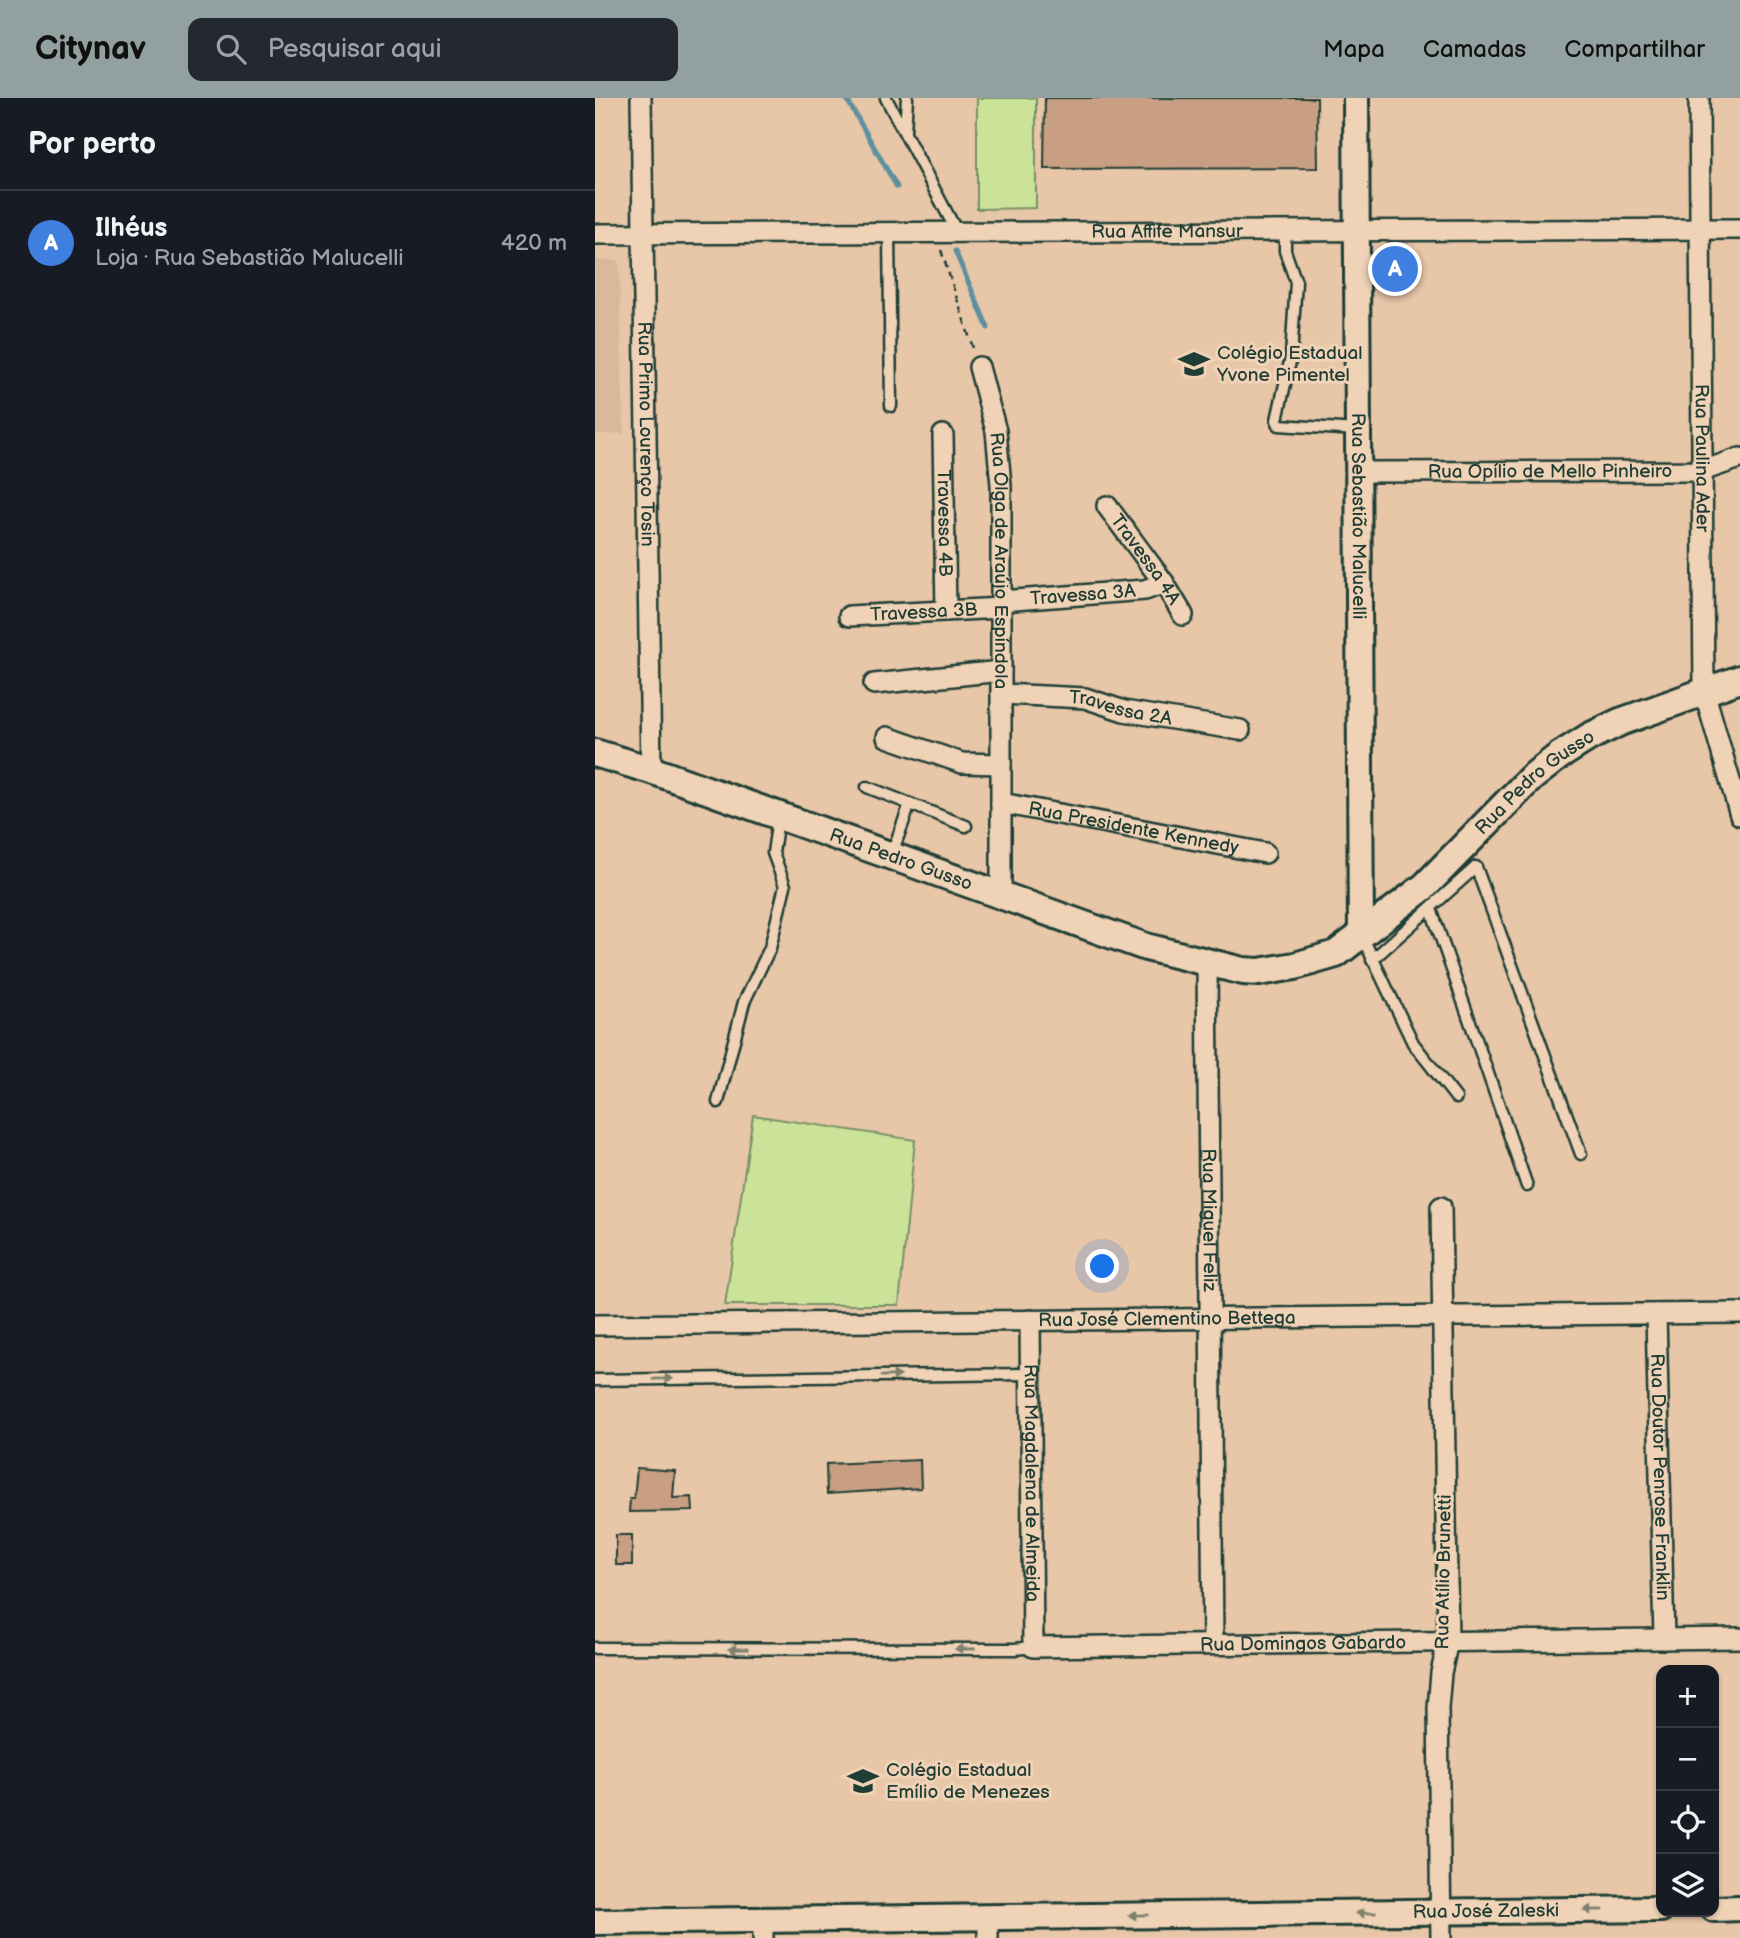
<!DOCTYPE html>
<html lang="pt">
<head>
<meta charset="utf-8">
<style>
	:root { --surface:#171b24; --page:#242831; --text:#f1f3f6; --muted:#9ea1a6; --line:#363941; --accent:#92a19f }
	body { margin:0; font-family:"Balsamiq Sans",sans-serif; background:var(--page); color:var(--text) }
	.controls { position:absolute; right:21px; bottom:21px; display:grid; overflow:hidden; border-radius:14px; box-shadow:0 2px 5px #0004 }
	.controls button { width:63px; height:63px; display:grid; place-items:center; padding:0; border:0; border-bottom:2px solid var(--line); background:var(--surface); color:var(--text); font:35px sans-serif }
	.you { position:absolute; left:508px; top:1169px; width:24px; height:24px; margin:-18px; border:5px solid #fff; border-radius:50%; background:#1a73e8; box-shadow:0 0 0 10px #1a73e833 }
	.badge { display:grid; place-items:center; width:46px; height:46px; border-radius:50%; background:var(--accent); color:#fff; font-size:23px; font-weight:700 }
	.pin { position:absolute; translate:-50% -50%; border:4px solid #fff; box-shadow:0 2px 7px #0006 }
	.list { margin:0; padding:0; list-style:none }
	h2 { display:flex; justify-content:space-between; align-items:center; height:91px; margin:0; padding:0 28px; font-size:30px }
	h2 small { font-size:23px; font-weight:400; color:var(--muted) }
	.list li { display:grid; grid-template-columns:46px 1fr auto; gap:21px; align-items:center; box-sizing:border-box; height:105px; padding:0 28px; border-top:2px solid var(--line) }
	.list b { display:block; font-size:26px; white-space:nowrap }
	.list p { margin:0; font-size:23px; white-space:nowrap; color:var(--muted) }
	.list em { font-size:23px; font-style:normal; color:var(--muted) }
	.icon { flex:none; width:38px; height:38px; fill:none; stroke:currentColor; stroke-width:2; stroke-linecap:round; stroke-linejoin:round }
	.map { position:relative; flex:none; width:1145px; height:1840px; overflow:hidden }
	header { display:flex; align-items:center; gap:42px; box-sizing:border-box; height:98px; padding:0 35px; background:var(--accent); color:#111 }
	header strong { font-size:33px }
	nav { display:flex; gap:38px; margin-inline-start:auto; font-size:24px }
	.search { width:490px; height:63px; background:var(--page); display:flex; align-items:center; gap:18px; box-sizing:border-box; padding:0 24px; border-radius:14px; color:var(--muted); font-size:26px }
	main { display:flex }
	aside { flex:1; background:var(--surface) }
	.map>svg:first-child { display:block }
</style>
</head>
<body>
<header>
<strong>Citynav</strong>
<div class="search"><svg class="icon" aria-label="search" viewBox="0 0 24 24"><circle cx="10" cy="10" r="6"/><path d="M15 15l6 6"/></svg>Pesquisar aqui</div>
<nav><a>Mapa</a><a>Camadas</a><a>Compartilhar</a></nav>
</header>
<main>
<aside>
<h2>Por perto<small></small></h2>
<ul class="list">
<li><span class="badge" style="background:#3f7fe0">A</span><div><b>Ilhéus</b><p>Loja · Rua Sebastião Malucelli</p></div><em>420 m</em></li>
</ul>
</aside>
<div class="map">
<svg width="1145" height="1840" viewBox="0 0 1145 1840">
	<rect width="100%" height="100%" fill="#e8c6a8"/>
	<filter id="ink" filterUnits="userSpaceOnUse"><feTurbulence type="fractalNoise" baseFrequency=".0143" numOctaves="2"/><feDisplacementMap in="SourceGraphic" scale="14" xChannelSelector="R" yChannelSelector="G"/><feConvolveMatrix kernelMatrix="1 2 1 2 8 2 1 2 1" color-interpolation-filters="sRGB"/></filter>
	<g filter="url(#ink)">
		<!-- built -->
		<path fill="#dab89b" d="M0 162H24L29 336H0Z"/>
		<!-- green -->
		<path fill="#cbe399" stroke="#759066" stroke-width="2" d="M382 0H441V110L382 111Z
			M158 1017 320 1042 304 1207H130Z"/>
		<g fill="none" stroke-linecap="round" stroke-linejoin="round">
			<!-- stream -->
			<path stroke="#5d909f" stroke-width="5" d="M251 0 302 89
				M360 153 393 230"/>
		</g>
		<!-- building -->
		<path fill="#c89f82" stroke="#1f3d34" stroke-width="2" d="M450 0H722L723 70 449 71Z
			M325 1362 326 1390 232 1396 231 1366Z
			M42 1370 80 1373 78 1400 97 1399 98 1413 34 1414 35 1401H39Z
			M21 1437H37V1467H21Z"/>
		<g fill="none" stroke-linecap="round" stroke-linejoin="round">
			<!-- service casing -->
			<g stroke="#1f3d34" stroke-width="15">
				<path id="service" d="M291 0 362 134
					M310 34 312 0
					M690 133V153L701 184 696 259 682 322 684 327 762 332
					M294 135 296 308
					M272 689 371 728
					M297 755 315 706
					M836 811 932 1088
					M767 838 818 945 861 1000
					M777 862 881 769 986 1056
					M123 1004 149 904 175 850 190 788 178 755 183 720
					M0 1282 436 1276
					M0 1550 420 1551 438 1549"/>
			</g>
			<!-- minor casing -->
			<g stroke="#1f3d34" stroke-width="24">
				<g id="minor">
					<path id="s1" d="M46 0 56 672"/>
					<path id="s2" d="M1104 0 1109 593 1145 717"/>
					<path id="s3" d="M0 136 1145 131"/>
					<path id="s4" d="M384 269 401 333 406 387V798"/>
					<path id="s5" d="M348 337 351 513"/>
					<path id="s6" d="M763 374 1107 373 1145 360"/>
					<path id="s7" d="M512 408 569 485 588 517"/>
					<path id="s8" d="M406 503 550 492 569 485"/>
					<path id="s9" d="M254 518 406 510"/>
					<path d="M279 586 406 573"/>
					<path id="s10" d="M406 596 490 600 529 613 645 632"/>
					<path d="M292 639 367 665 406 666"/>
					<path id="s11" d="M406 705 670 755"/>
					<path id="s12" d="M612 865 618 1546"/>
					<path d="M846 1109 853 1543 846 1575 843 1610 846 1840"/>
					<path id="s13" d="M1061 1216 1069 1541"/>
					<path id="s14" d="M435 1222 438 1549 1145 1540"/>
					<path id="s15" d="M0 1227 1145 1215"/>
					<path d="M393 1819V1840"/>
					<path d="M168 1822V1840"/>
				</g>
			</g>
			<!-- tertiary casing -->
			<g stroke="#1f3d34" stroke-width="30">
				<g id="tertiary">
					<path id="s16" d="M761 0 766 836"/>
					<path d="M1119 1811 1145 1810"/>
					<path id="s17" d="M0 1824 1066 1811"/>
				</g>
			</g>
			<!-- secondary casing -->
			<g stroke="#1f3d34" stroke-width="32">
				<g id="secondary">
					<path id="s18" d="M0 655 56 672 551 849 648 873 664 874 700 868 741 856 830 788 936 680 964 658 994 639 1025 624 1145 581"/>
				</g>
			</g>
			<!-- path -->
			<path stroke="#1f3d34" stroke-width="2.5" stroke-dasharray="7 5" stroke-linecap="butt" d="M346 152 379 253"/>
			<!-- service -->
			<use href="#service" stroke="#f0d3b6" stroke-width="10"/>
			<!-- minor -->
			<use href="#minor" stroke="#f0d3b6" stroke-width="19"/>
			<!-- tertiary -->
			<use href="#tertiary" stroke="#f0d3b6" stroke-width="24"/>
			<!-- secondary -->
			<use href="#secondary" stroke="#f0d3b6" stroke-width="26"/>
		</g>
		<!-- one-way arrows -->
		<defs><path id="oneway-solid" d="M-6-.8H1V-3.2L6.5 0L1 3.2V.8H-6Z" transform="scale(1.75)"/></defs>
		<g fill="#7d806e">
			<use href="#oneway-solid" transform="translate(296 1278) rotate(-1)"/>
			<use href="#oneway-solid" transform="translate(68 1281) rotate(-1)"/>
			<use href="#oneway-solid" transform="translate(143 1551) rotate(-180)"/>
			<use href="#oneway-solid" transform="translate(370 1551) rotate(-180)"/>
			<use href="#oneway-solid" transform="translate(998 1812) rotate(179)"/>
			<use href="#oneway-solid" transform="translate(771 1815) rotate(179)"/>
			<use href="#oneway-solid" transform="translate(543 1817) rotate(179)"/>
		</g>
	</g>
	<!-- icons -->
	<defs>
		<g id="school-bare" transform="scale(2.415)"><path d="M0-5L7-2L0 1L-7-2ZM-4 1L0 2.5L4 1V4Q0 6-4 4Z" fill="#1f3d34" stroke="#f0d3b6" stroke-width="2.5" paint-order="stroke"/></g>
	</defs>
	<g fill-rule="evenodd">
		<use href="#school-bare" x="599" y="266"/>
		<use href="#school-bare" x="268" y="1683"/>
	</g>
	<g text-anchor="middle" dominant-baseline="central" stroke-width="6" stroke-linejoin="round" paint-order="stroke">
		<!-- street labels -->
		<g font-size="19" fill="#1f3d34" stroke="#f0d3b6">
			<text stroke="none"><textPath href="#s3" startOffset="572">Rua Affife Mansur</textPath></text>
			<text stroke="none"><textPath href="#s1" startOffset="336">Rua Primo Lourenço Tosin</textPath></text>
			<text stroke="none"><textPath href="#s2" startOffset="360">Rua Paulina Ader</textPath></text>
			<text stroke="none"><textPath href="#s6" startOffset="192">Rua Opílio de Mello Pinheiro</textPath></text>
			<text stroke="none"><textPath href="#s16" startOffset="418">Rua Sebastião Malucelli</textPath></text>
			<text stroke="none"><textPath href="#s5" startOffset="88">Travessa 4B</textPath></text>
			<text stroke="none"><textPath href="#s4" startOffset="196">Rua Olga de Araújo Espíndola</textPath></text>
			<text stroke="none"><textPath href="#s7" startOffset="66">Travessa 4A</textPath></text>
			<text stroke="none"><textPath href="#s8" startOffset="82">Travessa 3A</textPath></text>
			<text stroke="none"><textPath href="#s9" startOffset="75">Travessa 3B</textPath></text>
			<text stroke="none"><textPath href="#s10" startOffset="121">Travessa 2A</textPath></text>
			<text stroke="none"><textPath href="#s18" startOffset="1043">Rua Pedro Gusso</textPath></text>
			<text stroke="none"><textPath href="#s11" startOffset="135">Rua Presidente Kennedy</textPath></text>
			<text stroke="none"><textPath href="#s18" startOffset="324">Rua Pedro Gusso</textPath></text>
			<text stroke="none"><textPath href="#s12" startOffset="257">Rua Miguel Feliz</textPath></text>
			<text stroke="none"><textPath href="#s15" startOffset="572">Rua José Clementino Bettega</textPath></text>
			<text stroke="none"><textPath href="#s13" startOffset="163">Rua Doutor Penrose Franklin</textPath></text>
			<text stroke="none"><textPath href="#s14" startOffset="163">Rua Magdalena de Almeida</textPath></text>
			<text transform="translate(849 1474) rotate(-89)">Rua Atílio Brunetti</text>
			<text stroke="none"><textPath href="#s14" startOffset="597">Rua Domingos Gabardo</textPath></text>
			<text stroke="none"><textPath href="#s17" startOffset="891">Rua José Zaleski</textPath></text>
		</g>
		<!-- poi labels -->
		<g font-size="19" fill="#1f3d34" stroke="#f0d3b6" text-anchor="start">
			<text x="622" y="255">Colégio Estadual<tspan x="622" dy="22">Yvone Pimentel</tspan></text>
			<text x="291" y="1672">Colégio Estadual<tspan x="291" dy="22">Emílio de Menezes</tspan></text>
		</g>
	</g>
</svg>
<div class="controls">
<button>+</button>
<button>−</button>
<button><svg class="icon" aria-label="locate" viewBox="0 0 24 24"><circle cx="12" cy="12" r="6"/><path d="M12 2v4M12 18v4M2 12h4M18 12h4"/></svg></button>
<button><svg class="icon" aria-label="layers" viewBox="0 0 24 24"><path d="M12 4l9 5-9 5-9-5zM3 14l9 5 9-5"/></svg></button>
</div>
<div class="you"></div>
<div class="pin badge" style="left:800px;top:171px;background:#3f7fe0">A</div>
</div>
</main>
</body>
</html>
